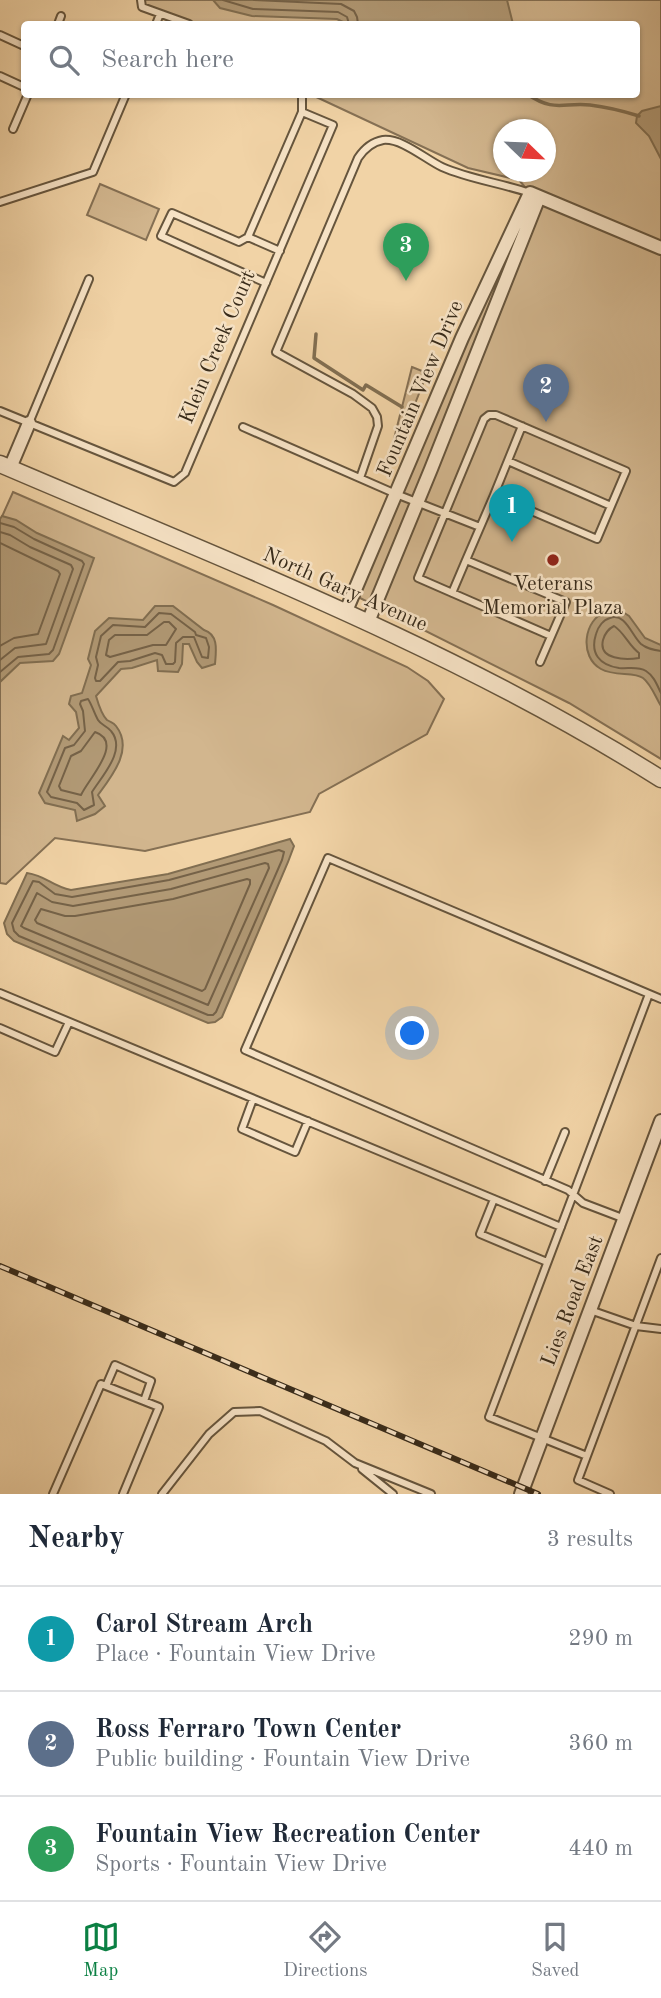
<!DOCTYPE html>
<html lang="en">
<head>
<meta charset="utf-8">
<style>
	:root { --surface:#fff; --page:#f6f6f7; --text:#1f2937; --muted:#747a83; --line:#e0e1e3; --accent:#0b8043 }
	body { margin:0; font-family:"Old Standard TT",serif; background:var(--page); color:var(--text) }
	.compass { position:absolute; left:493px; top:119px; width:63px; height:63px; border-radius:50%; background:var(--surface); box-shadow:0 2px 5px #0004; rotate:113deg }
	.you { position:absolute; left:413px; top:1034px; width:24px; height:24px; margin:-18px; border:5px solid #fff; border-radius:50%; background:#1a73e8; box-shadow:0 0 0 10px #1a73e833 }
	.badge { display:grid; place-items:center; width:46px; height:46px; border-radius:50%; background:var(--accent); color:#fff; font-size:23px; font-weight:700 }
	.pin { position:absolute; translate:-50% -58px; filter:drop-shadow(0 2px 4px #0008) }
	.pin::after { content:''; position:absolute; top:37px; width:24px; height:21px; background:inherit; clip-path:polygon(0 0,100% 0,50% 100%) }
	.list { margin:0; padding:0; list-style:none }
	h2 { display:flex; justify-content:space-between; align-items:center; height:91px; margin:0; padding:0 28px; font-size:30px }
	h2 small { font-size:23px; font-weight:400; color:var(--muted) }
	.list li { display:grid; grid-template-columns:46px 1fr auto; gap:21px; align-items:center; box-sizing:border-box; height:105px; padding:0 28px; border-top:2px solid var(--line) }
	.list b { display:block; font-size:26px; white-space:nowrap }
	.list p { margin:0; font-size:23px; white-space:nowrap; color:var(--muted) }
	.list em { font-size:23px; font-style:normal; color:var(--muted) }
	.icon { flex:none; width:38px; height:38px; fill:none; stroke:currentColor; stroke-width:2; stroke-linecap:round; stroke-linejoin:round }
	.map { position:relative; flex:none; width:661px; height:1494px; overflow:hidden }
	.search { position:absolute; background:var(--surface); box-shadow:0 2px 5px #0004; left:21px; right:21px; top:21px; height:77px; display:flex; align-items:center; gap:18px; box-sizing:border-box; padding:0 24px; border-radius:7px; color:var(--muted); font-size:26px }
	.sheet { height:406px; background:var(--surface) }
	nav { display:flex; justify-content:space-around; align-items:center; box-sizing:border-box; height:98px; border-top:2px solid var(--line); background:var(--surface); font-size:19px; color:var(--muted) }
	nav a { display:grid; justify-items:center; gap:4px }
	nav .on { color:var(--accent) }
	.map>svg:first-child { display:block }
</style>
</head>
<body>
<div class="map">
<svg width="661" height="1494" viewBox="0 0 661 1494">
	<rect width="100%" height="100%" fill="#f1d3a6"/>
	<filter id="stains"><feTurbulence type="fractalNoise" baseFrequency=".00286" numOctaves="4"/><feColorMatrix values="0 0 0 0 .2 0 0 0 0 .09 0 0 0 0 .02 0 0 0 .5 -.17"/></filter>
	<radialGradient id="worn" r=".72"><stop offset=".6" stop-color="#630" stop-opacity="0"/><stop offset="1" stop-color="#630" stop-opacity=".3"/></radialGradient>
	<!-- green -->
	<path fill="#d2b68e" stroke="#857054" stroke-width="2" fill-rule="evenodd" d="M141 0H661V759L569 703 356 596 530 193 519 180 468 168 312 95 636 94V24H189L142 7ZM504 130H546V172H504Z
		M100 184 159 209 146 240 87 215Z
		M412 367 422 371 424 381 399 444 394 453 390 455Z
		M13 492 273 605 407 667 428 681 444 699 427 734 319 794 310 812 145 851 55 838 6 884 0 883V521Z"/>
	<!-- water -->
	<path fill="#b29a76" stroke="#816e51" stroke-width="2" d="M213 0H507L513 24H347L337 19 252 16 220 8Z
		M661 106V159L649 136 636 123 637 116 642 111Z
		M2 516 16 520 37 533 94 558 59 654 53 661 20 663 0 682V519Z
		M155 606H173L204 630C219 635 216 651 215 664L202 668 197 662 189 644H183L182 664 178 672 158 671 157 660 132 668 121 669 96 696C98 703 102 715 107 720 112 723 113 722 116 726 134 749 112 776 98 795L105 806 95 814 77 821 75 810 45 803 39 793 63 736 69 740 79 728 76 712 69 704 71 696 82 693 91 665 88 659 95 631 109 618 143 620Z
		M618 609 629 616 645 638 661 645V706C656 698 651 684 643 678 634 671 615 677 601 669 579 657 583 619 607 611 608 610 617 610 618 609Z
		M290 839 294 846 288 862 222 1017 215 1022 208 1023 14 941 7 934 4 923 27 873C47 876 51 886 71 890L168 874Z"/>
	<g fill="none" stroke-linecap="round" stroke-linejoin="round">
		<!-- shore -->
		<path stroke="#756248" stroke-width="2" d="M223 0 253 9 338 12 347 17 349 24
			M254 0 341 4 354 11 357 17 358 24
			M0 523 14 527 34 539 82 561 84 564 53 650 49 654 18 657 0 672
			M0 532 10 535 30 547 71 565 73 569 46 644 15 648 0 660
			M0 543 58 571 60 574 38 634 14 638 0 646
			M159 613 171 614 195 632 196 635 206 638 209 647 208 658 202 657 194 637H183L176 643 175 662 173 664H166L162 655 155 653 130 661 118 662 100 681H96L95 678 98 665 96 657 101 636 113 625 145 627Z
			M164 622H169L176 629 166 645H153L110 657 106 655 109 640 115 635H147Z
			M614 626C624 632 629 646 639 653V658C626 660 598 660 603 640 605 633 608 629 614 626Z
			M661 651C654 650 647 649 641 644 632 636 625 612 610 618 603 620 598 627 596 634 590 653 599 665 619 668 628 669 638 666 646 671 654 676 657 685 661 693
			M88 699C92 705 94 713 98 720 101 725 107 726 111 731 127 750 102 776 92 792L94 805 84 810 77 803 51 797 47 792 65 748 74 745 85 731 83 711 80 704 81 701Z
			M95 732C125 742 88 779 81 795L61 790 59 786 71 756 81 751Z
			M279 850 284 852 282 860 216 1012 213 1015H208L19 936 14 931 12 923 33 881 39 882 55 894 72 897 169 880Z
			M265 863 268 864 269 868 208 1005 24 928 21 926 37 893 52 902 73 906 171 889Z
			M247 879 250 880V884L205 989 202 991 37 923 35 920 41 909 65 916H75L173 899Z"/>
		<!-- stream -->
		<path stroke="#816e51" stroke-width="3.5" d="M527 94C555 113 563 102 590 105 607 107 623 111 639 116
			M316 334 314 358 363 390 366 385 402 407"/>
		<!-- service casing -->
		<g stroke="#66553d" stroke-width="10">
			<path id="service" d="M141 0 142 7 189 24
				M58 24 61 16
				M156 24 160 14
				M0 35 24 46
				M0 76 24 87
				M13 129 28 94
				M0 202 93 172 126 94
				M248 237 239 242 172 213 161 236 266 283
				M280 251 248 237 302 112V94
				M0 411 174 482 185 473 333 125 302 112
				M29 423 89 279
				M243 427 396 494 480 527
				M508 461 611 506
				M360 478 378 426 377 417 372 408 353 394 276 352 358 158C364 149 372 142 383 140 402 138 425 159 442 167 469 179 501 183 530 193
				M494 495 522 426
				M452 593 466 560
				M540 662 566 602 466 560 494 495 597 539 626 471 496 415H489L484 419 418 578 551 636
				M0 993 494 1199
				M0 1028 55 1052 69 1022
				M253 1099 242 1129 295 1152 308 1121
				M545 1181 565 1132
				M625 1219 583 1203 568 1190 245 1050 328 858 661 999
				M547 1262 480 1234 494 1199 561 1227
				M590 1310 636 1326 661 1329
				M106 1386 115 1365 151 1381 144 1401
				M587 1456 489 1417 649 994
				M362 1469 393 1494
				M53 1494 101 1384 159 1407 123 1494
				M162 1494 209 1434 234 1412 260 1411 326 1441 355 1463 431 1494
				M610 1494 578 1480 661 1258"/>
		</g>
		<!-- minor casing -->
		<g stroke="#66553d" stroke-width="16">
			<path id="minor" d="M10 468 29 423
				M346 611 462 338 530 193 661 248
				M368 622 431 469 539 197
				M521 1494 661 1121"/>
		</g>
		<!-- tertiary casing -->
		<g stroke="#66553d" stroke-width="19">
			<path id="tertiary" d="M0 464C224 560 454 648 661 779"/>
		</g>
		<!-- service -->
		<use href="#service" stroke="#f6e2c5" stroke-width="6"/>
		<!-- minor -->
		<use href="#minor" stroke="#f6e2c5" stroke-width="12"/>
		<!-- tertiary -->
		<use href="#tertiary" stroke="#f6e2c5" stroke-width="16"/>
		<!-- rail casing -->
		<g stroke="#382b1a" stroke-width="6">
			<path id="rail" d="M0 1266 538 1494"/>
		</g>
		<!-- rail -->
		<use href="#rail" stroke="#f6e2c5" stroke-width="3.5" stroke-dasharray="10" stroke-linecap="butt"/>
	</g>
	<!-- markers -->
	<circle fill="#8f2418" stroke="#f6e2c5" stroke-width="2.5" cx="553" cy="560" r="7"/>
	<g text-anchor="middle" dominant-baseline="central" stroke-width="5" stroke-linejoin="round" paint-order="stroke">
		<!-- street labels -->
		<g font-size="21" fill="#382b1a" stroke="#f6e2c5">
			<text transform="translate(218 347) rotate(-67)">Klein Creek Court</text>
			<text transform="translate(421 389) rotate(-67)">Fountain View Drive</text>
			<text transform="translate(345 590) rotate(24)">North Gary Avenue</text>
			<text transform="translate(573 1301) rotate(-69)">Lies Road East</text>
		</g>
		<!-- poi labels -->
		<g font-size="21" fill="#382b1a" stroke="#f6e2c5">
			<text x="553" y="584">Veterans<tspan x="553" dy="24">Memorial Plaza</tspan></text>
		</g>
	</g>
	<rect width="100%" height="100%" filter="url(#stains)"/>
	<rect width="100%" height="100%" fill="url(#worn)"/>
</svg>
<svg class="compass" viewBox="-18 -18 36 36"><path d="M0-13l5 13h-10z" fill="#e53935"/><path d="M0 13l5-13h-10z" fill="#747a83"/></svg>
<div class="you"></div>
<div class="pin badge" style="left:512px;top:542px;background:#0f9aa8">1</div>
<div class="pin badge" style="left:546px;top:422px;background:#5c6f8a">2</div>
<div class="pin badge" style="left:406px;top:281px;background:#2e9e5b">3</div>
<div class="search"><svg class="icon" aria-label="search" viewBox="0 0 24 24"><circle cx="10" cy="10" r="6"/><path d="M15 15l6 6"/></svg>Search here</div>
</div>
<section class="sheet">
<h2>Nearby<small>3 results</small></h2>
<ul class="list">
<li><span class="badge" style="background:#0f9aa8">1</span><div><b>Carol Stream Arch</b><p>Place · Fountain View Drive</p></div><em>290 m</em></li>
<li><span class="badge" style="background:#5c6f8a">2</span><div><b>Ross Ferraro Town Center</b><p>Public building · Fountain View Drive</p></div><em>360 m</em></li>
<li><span class="badge" style="background:#2e9e5b">3</span><div><b>Fountain View Recreation Center</b><p>Sports · Fountain View Drive</p></div><em>440 m</em></li>
</ul>
</section>
<nav>
<a class="on"><svg class="icon" aria-label="map" viewBox="0 0 24 24"><path d="M3 6l6-2 6 2 6-2v14l-6 2-6-2-6 2zM9 4v14M15 6v14"/></svg>Map</a>
<a><svg class="icon" aria-label="directions" viewBox="0 0 24 24"><path d="M12 3l9 9-9 9-9-9zM9 14v-3h6M13 9l2 2-2 2"/></svg>Directions</a>
<a><svg class="icon" aria-label="saved" viewBox="0 0 24 24"><path d="M7 4h10v16l-5-4-5 4z"/></svg>Saved</a>
</nav>
</body>
</html>
